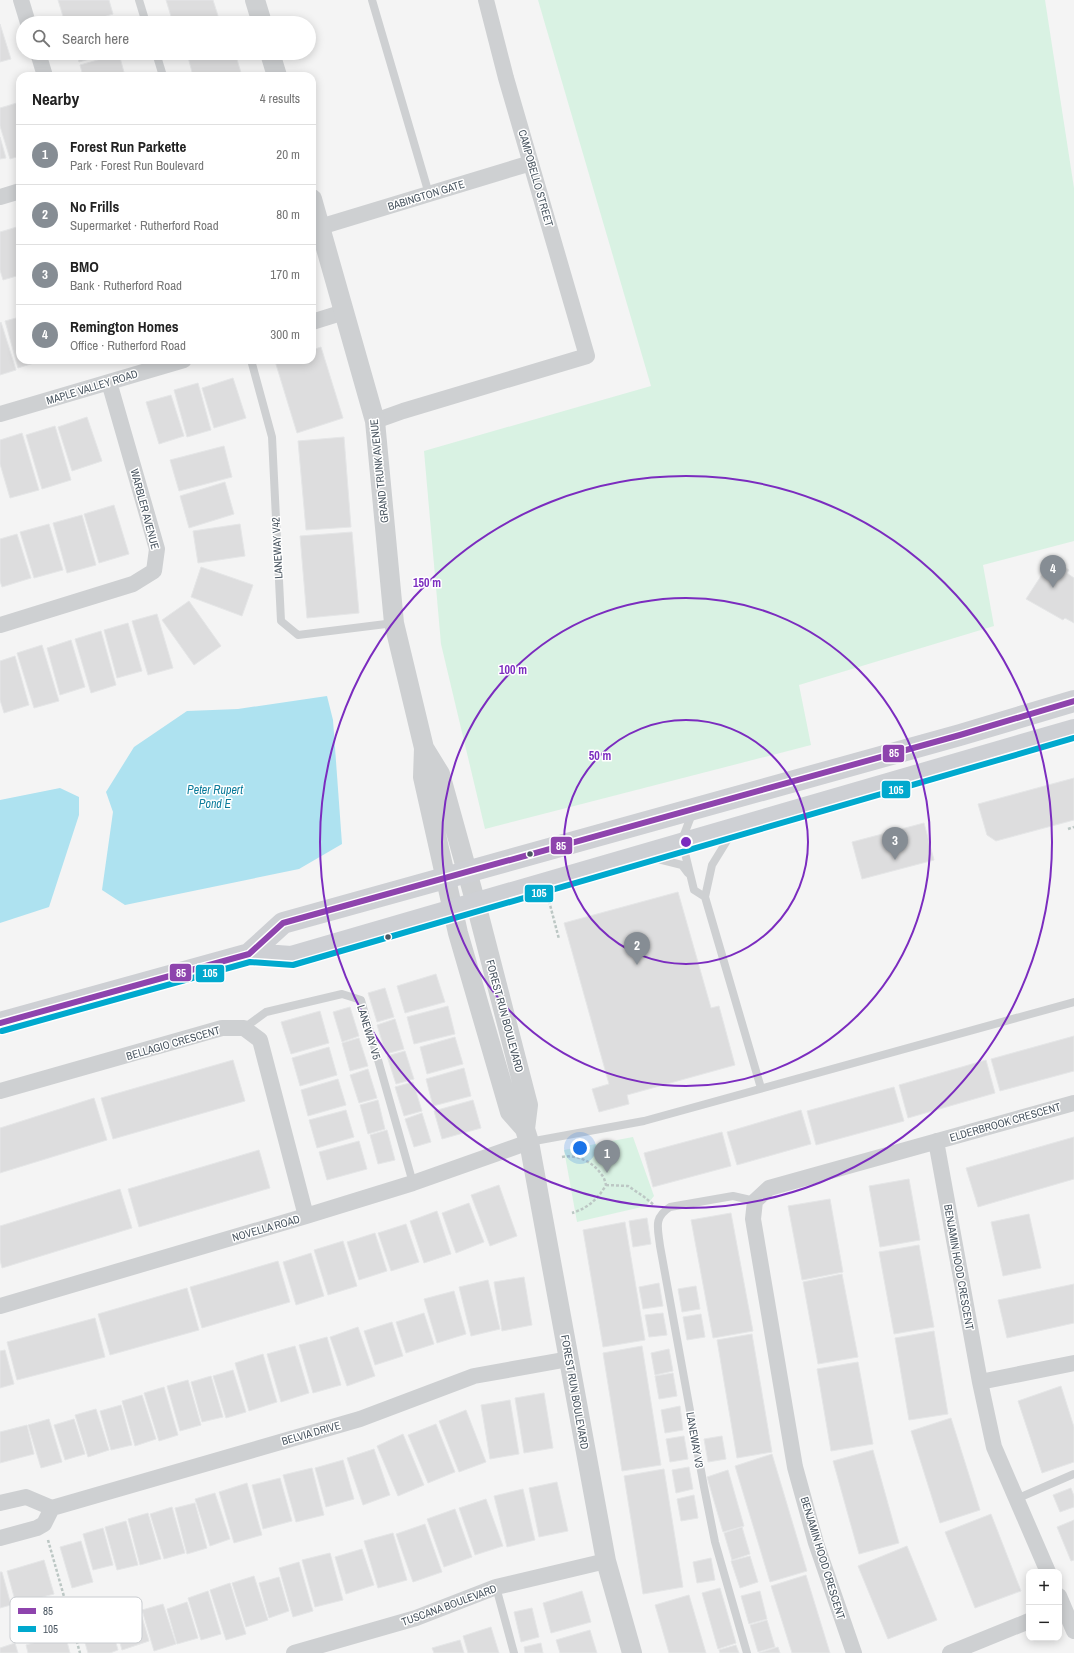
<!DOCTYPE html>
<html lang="en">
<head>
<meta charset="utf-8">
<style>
	:root { --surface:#fff; --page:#f6f6f6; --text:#222; --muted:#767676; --line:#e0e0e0; --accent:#868d94 }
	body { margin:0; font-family:"Archivo Narrow",sans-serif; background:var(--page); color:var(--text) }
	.controls { position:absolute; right:12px; bottom:12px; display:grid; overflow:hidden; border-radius:8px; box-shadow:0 2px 10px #0003 }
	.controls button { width:36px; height:36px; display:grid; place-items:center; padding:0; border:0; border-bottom:1px solid var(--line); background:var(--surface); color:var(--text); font:20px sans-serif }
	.you { position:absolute; left:580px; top:1148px; width:14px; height:14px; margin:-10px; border:3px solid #fff; border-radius:50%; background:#1a73e8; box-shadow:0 0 0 6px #1a73e833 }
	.badge { display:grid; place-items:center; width:26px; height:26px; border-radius:50%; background:var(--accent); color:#fff; font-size:13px; font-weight:700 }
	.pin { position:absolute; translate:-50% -33px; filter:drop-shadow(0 1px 2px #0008) }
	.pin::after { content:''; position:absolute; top:21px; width:14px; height:12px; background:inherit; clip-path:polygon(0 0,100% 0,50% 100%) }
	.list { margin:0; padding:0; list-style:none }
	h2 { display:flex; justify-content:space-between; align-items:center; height:52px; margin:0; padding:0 16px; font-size:17px }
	h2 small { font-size:13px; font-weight:400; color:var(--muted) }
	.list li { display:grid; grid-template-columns:26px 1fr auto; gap:12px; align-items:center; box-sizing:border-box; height:60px; padding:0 16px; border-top:1px solid var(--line) }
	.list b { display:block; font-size:15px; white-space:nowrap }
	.list p { margin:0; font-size:13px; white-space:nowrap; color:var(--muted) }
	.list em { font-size:13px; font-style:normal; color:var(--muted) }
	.icon { flex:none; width:22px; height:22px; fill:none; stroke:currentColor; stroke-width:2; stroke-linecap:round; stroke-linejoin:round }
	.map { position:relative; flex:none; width:1074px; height:1653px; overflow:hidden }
	.search { position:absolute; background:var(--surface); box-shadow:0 2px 10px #0003; left:16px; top:16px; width:300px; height:44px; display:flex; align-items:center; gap:10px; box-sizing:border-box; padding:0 14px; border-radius:22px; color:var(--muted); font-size:15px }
	.panel { position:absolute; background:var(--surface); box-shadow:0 2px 10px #0003; left:16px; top:72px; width:300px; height:292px; border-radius:12px }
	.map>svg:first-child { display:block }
</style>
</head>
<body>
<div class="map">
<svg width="1074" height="1653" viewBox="0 0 1074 1653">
	<rect width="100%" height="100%" fill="#f4f4f4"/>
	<!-- green -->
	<path fill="#d9f2e3" d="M538 0H1045L1074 188V541L983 565 994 626 799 685 811 745 485 829 441 644 424 451 651 386Z
		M633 1137 654 1196 646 1206 577 1222 564 1150Z"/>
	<!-- water -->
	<path fill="#aee2f0" d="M327 696 333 720 342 844 299 869 125 905 102 890 113 812 106 792 134 747 187 711 238 709Z
		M60 788 79 797V815L49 907 0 923V800Z"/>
	<!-- building -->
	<path fill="#ddddde" stroke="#e5e6e7" d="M58 0H109L113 14 83 23H65Z
		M166 0H213L220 22 215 23H173Z
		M115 17 116 23H94Z
		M0 24 11 59 0 62Z
		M76 53H110L79 62Z
		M187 53H235L242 76H193Z
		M119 54 125 76H83L80 65Z
		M20 102V156L10 159 0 126V108Z
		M0 137 6 158 0 159Z
		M20 226V275L3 280 0 270V232Z
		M20 317V360H43L18 368 5 321Z
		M1 322 16 370 0 375V323Z
		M321 347 343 418 297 433 275 361 312 360V350Z
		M233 378 246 418 214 428 202 388Z
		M198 383 211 430 187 437 174 390Z
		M171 395 184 436 159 444 146 402Z
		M87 417 102 461 72 471 58 427Z
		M55 426 71 480 42 489 26 435Z
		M22 433 39 490 10 498 0 464V440Z
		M344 437 351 527 306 530 298 441Z
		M224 446 232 477 179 491 170 460Z
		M225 482 234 514 189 528 180 496Z
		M114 505 129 554 99 563 84 514Z
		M82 515 96 565 67 573 53 523Z
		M49 524 63 570 34 578 20 532Z
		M240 524 245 556 198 563 193 531Z
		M352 532 359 613 307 618 300 536Z
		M17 534 31 578 2 587 0 581V539Z
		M1052 559 1069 570 1067 573 1074 578V623L1065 618 1063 620 1026 599Z
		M201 567 253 585 242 616 191 597Z
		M189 601 221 646 194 665 162 620Z
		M157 614 173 668 148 675 132 621Z
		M128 623 142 671 117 678 104 630Z
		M101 631 116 685 91 693 75 639Z
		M71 640 85 687 60 695 47 648Z
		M42 645 59 701 34 708 17 653Z
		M15 656 29 705 4 713 0 700V661Z
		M1074 778V820L996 841 987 835 978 804Z
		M924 823 934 860 862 879 852 842Z
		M678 892 711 1008 719 1006 735 1065 627 1095 629 1104 599 1112 592 1089 609 1084 564 923Z
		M436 974 445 1002 405 1013 397 986Z
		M385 988 394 1017 377 1022 368 993Z
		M448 1006 455 1034 414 1044 407 1017Z
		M350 1007 359 1036 342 1042 333 1012Z
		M320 1011 329 1043 291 1054 281 1022Z
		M395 1019 404 1049 386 1054 377 1025Z
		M1074 1036V1071L1000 1091 991 1059Z
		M455 1037 463 1064 427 1074 420 1047Z
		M359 1038 368 1066 350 1071 342 1043Z
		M329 1047 337 1075 300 1086 292 1058Z
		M405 1051 414 1079 396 1084 387 1056Z
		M233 1060 245 1101 113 1139 101 1098Z
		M986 1060 995 1093 908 1118 899 1085Z
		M464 1068 471 1096 433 1106 426 1079Z
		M368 1069 377 1098 359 1103 350 1075Z
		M338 1079 346 1105 308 1116 301 1090Z
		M413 1082 422 1111 404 1116 395 1087Z
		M894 1087 904 1121 816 1145 807 1111Z
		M94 1098 107 1140 0 1173V1128Z
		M378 1100 385 1129 368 1134 360 1105Z
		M473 1100 481 1128 442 1139 434 1111Z
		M346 1110 354 1137 317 1148 309 1120Z
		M801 1110 811 1144 737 1165 727 1132Z
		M422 1113 431 1142 414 1147 405 1119Z
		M387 1130 395 1160 378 1164 370 1135Z
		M722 1132 731 1166 653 1187 644 1153Z
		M1074 1137V1179L978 1207 966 1168Z
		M359 1141 367 1169 327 1180 319 1152Z
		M259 1150 270 1188 139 1227 128 1189Z
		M909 1179 920 1240 880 1247 869 1186Z
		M499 1185 517 1236 490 1246 471 1195Z
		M120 1189 132 1228 2 1268 0 1260V1226Z
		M830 1199 843 1272 802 1280 788 1206Z
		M469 1203 484 1242 456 1253 442 1213Z
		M437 1211 451 1254 424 1263 410 1221Z
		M731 1213 753 1331 713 1338 691 1220Z
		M1029 1214 1041 1268 1003 1276 991 1222Z
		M647 1218 651 1244 633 1247 629 1221Z
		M625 1222 645 1340 603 1347 583 1230Z
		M406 1224 419 1262 391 1271 378 1233Z
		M375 1233 387 1271 359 1280 347 1242Z
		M343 1241 357 1286 328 1295 314 1250Z
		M919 1245 934 1327 894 1334 879 1252Z
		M311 1253 324 1296 296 1305 283 1262Z
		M278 1261 290 1302 202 1328 190 1287Z
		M842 1274 858 1357 818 1364 803 1282Z
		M524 1277 532 1325 502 1331 494 1282Z
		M488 1280 500 1329 471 1336 459 1287Z
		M659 1283 663 1306 643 1309 639 1287Z
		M1074 1284V1323L1007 1338 998 1300Z
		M696 1286 700 1309 682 1312 678 1289Z
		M187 1288 199 1330 110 1355 98 1314Z
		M454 1291 466 1334 437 1343 424 1299Z
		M424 1313 434 1344 406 1353 396 1322Z
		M663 1313 667 1335 649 1337 645 1315Z
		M701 1314 705 1337 687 1340 683 1317Z
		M95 1318 105 1357 17 1380 7 1342Z
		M392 1322 403 1356 375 1365 364 1331Z
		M358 1327 375 1376 347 1386 330 1337Z
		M934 1331 948 1414 909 1420 895 1338Z
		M752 1334 772 1452 737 1458 717 1340Z
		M327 1337 341 1385 313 1393 299 1345Z
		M295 1346 309 1393 281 1402 267 1354Z
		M642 1346 661 1465 622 1471 603 1353Z
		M669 1349 673 1371 655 1375 651 1353Z
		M5 1350 14 1384 0 1388V1351Z
		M263 1354 277 1402 249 1411 235 1363Z
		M858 1362 873 1444 831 1451 817 1369Z
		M233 1370 246 1412 226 1418 213 1376Z
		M673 1373 677 1396 659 1399 655 1376Z
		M211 1376 223 1417 202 1422 191 1382Z
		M188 1380 201 1425 180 1431 167 1386Z
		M1061 1386 1074 1427V1462L1042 1473 1018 1401Z
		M164 1387 178 1435 159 1441 144 1393Z
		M544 1393 553 1448 524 1453 515 1398Z
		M142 1395 156 1439 135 1446 122 1401Z
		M510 1400 519 1454 490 1459 481 1405Z
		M121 1405 132 1445 111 1450 100 1411Z
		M680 1406 683 1430 665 1433 661 1410Z
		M96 1409 109 1450 88 1457 75 1415Z
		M466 1410 486 1462 459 1472 439 1421Z
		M951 1418 980 1510 940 1523 911 1431Z
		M49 1419 62 1462 41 1468 28 1425Z
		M74 1419 85 1454 65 1460 54 1425Z
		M436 1424 455 1472 428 1483 408 1435Z
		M27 1425 34 1454 0 1463V1432Z
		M403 1434 424 1485 398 1496 377 1446Z
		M684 1436 688 1459 670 1462 666 1439Z
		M722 1436 726 1459 708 1462 704 1439Z
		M374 1449 390 1495 363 1505 347 1458Z
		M873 1450 899 1543 859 1554 833 1461Z
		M772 1454 807 1571 770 1582 735 1466Z
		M343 1460 354 1499 326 1507 315 1468Z
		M689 1467 693 1489 676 1493 672 1470Z
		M312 1468 324 1515 296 1522 283 1475Z
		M664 1469 683 1587 643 1594 624 1476Z
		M728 1470 744 1526 723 1532 707 1477Z
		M280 1478 292 1521 263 1529 252 1485Z
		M557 1482 568 1531 539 1537 529 1488Z
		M247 1483 262 1535 234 1543 219 1492Z
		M1071 1488 1074 1496V1507L1060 1512 1053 1495Z
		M523 1489 535 1540 507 1547 494 1496Z
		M215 1493 230 1539 210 1546 195 1499Z
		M694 1495 698 1518 681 1521 677 1499Z
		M486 1499 503 1546 475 1555 459 1508Z
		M195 1503 207 1548 187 1554 175 1508Z
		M172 1507 185 1553 164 1559 150 1514Z
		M455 1509 472 1557 444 1567 427 1519Z
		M148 1513 161 1559 140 1565 128 1519Z
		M991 1514 1021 1591 975 1608 945 1532Z
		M1074 1520V1560L1071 1561 1057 1527Z
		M126 1521 138 1565 117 1570 105 1527Z
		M425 1524 442 1572 413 1582 396 1534Z
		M742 1527 750 1554 732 1560 724 1533Z
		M103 1528 113 1565 93 1570 83 1534Z
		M393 1533 407 1580 378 1588 364 1541Z
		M81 1541 93 1582 72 1588 60 1547Z
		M907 1546 937 1620 888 1639 858 1566Z
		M362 1549 374 1585 346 1594 335 1557Z
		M330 1553 343 1600 315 1607 302 1560Z
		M750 1556 758 1582 740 1588 731 1561Z
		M711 1558 715 1580 697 1583 693 1562Z
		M44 1560 54 1594 16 1604 7 1571Z
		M299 1562 313 1611 293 1617 279 1568Z
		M0 1572H2L11 1605 0 1608Z
		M806 1575 830 1653H792L771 1586Z
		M254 1576 268 1620 246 1627 232 1583Z
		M279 1577 289 1611 269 1618 259 1583Z
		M230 1583 246 1634 226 1640 210 1590Z
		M720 1588 736 1643 718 1649 702 1593Z
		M208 1591 221 1634 201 1640 188 1598Z
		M582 1591 591 1622 551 1633 543 1603Z
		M760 1591 767 1619 749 1624 741 1596Z
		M689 1595 706 1653H669L655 1605Z
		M187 1602 198 1638 177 1644 167 1609Z
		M163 1604 176 1644 154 1651 142 1610Z
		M532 1608 539 1637 521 1642 514 1612Z
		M140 1610 149 1641 122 1650 113 1618Z
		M109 1618 118 1650 110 1653H88L80 1626Z
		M767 1620 775 1647 758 1652 750 1625Z
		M491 1627 499 1653H468L463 1636Z
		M590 1630 597 1653H560L556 1640Z
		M65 1634 70 1653H28L26 1645Z
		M460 1640 464 1653H434L432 1648Z
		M15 1643 18 1653H0V1648Z
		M541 1643 543 1653H525L524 1647Z
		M736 1645 739 1653H720L719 1650Z
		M778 1647 780 1653H759Z"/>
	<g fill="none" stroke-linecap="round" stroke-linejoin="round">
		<!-- path -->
		<path stroke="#bcc7c4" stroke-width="2.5" stroke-dasharray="3 2" stroke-linecap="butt" d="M1068 829 1074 827
			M549 901 559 939
			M562 1157C577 1154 593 1162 601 1174 604 1177 605 1181 606 1185 598 1199 588 1208 572 1213
			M606 1185 628 1186 643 1196 654 1205
			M48 1540 80 1653"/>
		<!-- service -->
		<path stroke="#ced0d2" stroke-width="8" d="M139 0 146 23
			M372 0 429 194
			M156 53 163 76
			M251 360 272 437 281 621 298 635 394 623
			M693 811 682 840 683 845 694 890 705 897
			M733 835 728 839 712 865 705 897 761 1088
			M654 858 682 865 688 873
			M244 1028 266 1012 342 994 361 1000 413 1183
			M529 1142 644 1121 1074 1002
			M1016 1499 1074 1474
			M496 1587 514 1653
			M747 1653 715 1542 704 1487 660 1246C658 1228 653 1218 670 1207L733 1196 755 1201"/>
		<!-- minor -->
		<path stroke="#ced0d2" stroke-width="16" d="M21 0 28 23
			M38 53 45 76
			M0 197 20 191
			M320 227 531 163
			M312 322 344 312
			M0 414 184 360
			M375 421 403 411 587 356 506 78 486 0
			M0 625 133 584 154 571 157 549 109 382
			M0 1091 222 1028H244L260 1040 306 1216
			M936 1141 980 1382 994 1447 1048 1572
			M0 1306 306 1216 413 1183 529 1142
			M980 1382 1074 1363
			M0 1503 26 1497 52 1508 360 1419 474 1376 569 1359
			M0 1538 37 1528 44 1524 52 1508
			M1059 1596 1074 1631
			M294 1653 416 1618 496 1587 606 1561
			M854 1653 816 1543 795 1467 753 1219 755 1201 769 1188 1074 1103
			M950 1653 1029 1621"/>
		<!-- tertiary -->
		<path stroke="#ced0d2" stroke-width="20" d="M255 0 262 23
			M270 53 277 76
			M312 199 375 421 394 623 424 748 423 777 458 933 510 1112 525 1129 529 1142 606 1561 632 1653
			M424 748 440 774 476 904 528 1105 525 1129"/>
		<!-- secondary -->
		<path stroke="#ced0d4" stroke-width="22" d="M249 954 283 923 960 735 1074 701
			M0 1023 249 954 291 957 1074 730"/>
		<!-- bus-1 casing -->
		<g stroke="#fff" stroke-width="9">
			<path id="bus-1" d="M0 1023 249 954 283 923 960 735 1074 701"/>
		</g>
		<!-- bus-2 casing -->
		<g stroke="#fff" stroke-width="9">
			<path id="bus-2" d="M2 1031 250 962 293 965 1074 738"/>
		</g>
		<!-- bus-1 -->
		<use href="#bus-1" stroke="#8e44ad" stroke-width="6"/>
		<!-- bus-2 -->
		<use href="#bus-2" stroke="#00a9ce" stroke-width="6"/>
	</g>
	<!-- distance rings -->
	<g fill="none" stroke="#7b2cbf" stroke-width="2">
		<circle cx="686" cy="842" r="122"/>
		<circle cx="686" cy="842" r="244"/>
		<circle cx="686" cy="842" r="366"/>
	</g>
	<!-- markers -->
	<g fill="#4a5661" stroke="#fff" stroke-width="1.5">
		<circle cx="530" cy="854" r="3.5"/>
		<circle cx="388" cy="937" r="3.5"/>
	</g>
	<g text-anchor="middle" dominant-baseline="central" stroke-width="3" stroke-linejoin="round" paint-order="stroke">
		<!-- street labels -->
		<g font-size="11" fill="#4a5661" stroke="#fff">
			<text transform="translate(536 178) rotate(74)">CAMPOBELLO STREET</text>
			<text transform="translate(426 195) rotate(-17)">BABINGTON GATE</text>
			<text transform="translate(92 387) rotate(-17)">MAPLE VALLEY ROAD</text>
			<text transform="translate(379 471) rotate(-96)">GRAND TRUNK AVENUE</text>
			<text transform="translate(145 509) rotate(75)">WARBLER AVENUE</text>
			<text transform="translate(277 548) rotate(-93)">LANEWAY V42</text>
			<text transform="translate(505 1016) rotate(75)">FOREST RUN BOULEVARD</text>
			<text transform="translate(369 1032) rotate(73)">LANEWAY V5</text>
			<text transform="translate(173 1043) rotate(-16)">BELLAGIO CRESCENT</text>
			<text transform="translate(1005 1122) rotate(-16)">ELDERBROOK CRESCENT</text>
			<text transform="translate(266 1228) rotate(-16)">NOVELLA ROAD</text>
			<text transform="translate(959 1267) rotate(80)">BENJAMIN HOOD CRESCENT</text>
			<text transform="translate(575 1392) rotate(80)">FOREST RUN BOULEVARD</text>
			<text transform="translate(311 1433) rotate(-16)">BELVIA DRIVE</text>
			<text transform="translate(695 1440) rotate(80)">LANEWAY V3</text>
			<text transform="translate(823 1558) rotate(73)">BENJAMIN HOOD CRESCENT</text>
			<text transform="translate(449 1605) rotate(-20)">TUSCANA BOULEVARD</text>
		</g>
		<!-- water labels -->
		<g font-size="12" font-style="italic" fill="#0c7c9b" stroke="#fff">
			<text x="215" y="790">Peter Rupert<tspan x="215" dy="14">Pond E</tspan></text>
		</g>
	</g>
	<!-- legend -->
	<rect x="10" y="1597" width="132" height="46" rx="6" fill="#fff" stroke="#c9ccd0" stroke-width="1"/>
	<rect x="18" y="1608" width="18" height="6" fill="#8e44ad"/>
	<rect x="18" y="1626" width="18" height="6" fill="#00a9ce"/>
	<g font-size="11" fill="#4a5661">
		<text x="43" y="1615">85</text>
		<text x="43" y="1633">105</text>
	</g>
	<circle cx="686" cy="842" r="6" fill="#7b2cbf" stroke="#fff" stroke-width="2"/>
	<g font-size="12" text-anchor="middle" font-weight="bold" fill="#7b2cbf" stroke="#fff" stroke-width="3" stroke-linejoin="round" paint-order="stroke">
		<text x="427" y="587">150 m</text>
		<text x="513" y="674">100 m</text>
		<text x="600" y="760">50 m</text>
	</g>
	<g stroke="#fff" stroke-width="1.5">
		<rect x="882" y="744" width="23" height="19" rx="4" fill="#8e44ad"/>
		<rect x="881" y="780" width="30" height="19" rx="4" fill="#00a9ce"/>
		<rect x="550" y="836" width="23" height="19" rx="4" fill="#8e44ad"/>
		<rect x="524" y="884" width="30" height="19" rx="4" fill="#00a9ce"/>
		<rect x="169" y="963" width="23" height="19" rx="4" fill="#8e44ad"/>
		<rect x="195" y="964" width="30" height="19" rx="4" fill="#00a9ce"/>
	</g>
	<g font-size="11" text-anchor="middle" font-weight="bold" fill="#fff">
		<text x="894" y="757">85</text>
		<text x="896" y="794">105</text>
		<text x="561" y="850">85</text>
		<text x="539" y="897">105</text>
		<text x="181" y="977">85</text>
		<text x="210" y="977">105</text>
	</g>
</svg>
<div class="controls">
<button>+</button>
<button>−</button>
</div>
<div class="you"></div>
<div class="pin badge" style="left:607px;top:1173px">1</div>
<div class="pin badge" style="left:637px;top:965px">2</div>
<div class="pin badge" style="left:895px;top:860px">3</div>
<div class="pin badge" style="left:1053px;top:588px">4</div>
<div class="search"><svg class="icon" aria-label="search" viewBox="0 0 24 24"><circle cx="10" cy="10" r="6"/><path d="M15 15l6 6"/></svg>Search here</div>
<section class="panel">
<h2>Nearby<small>4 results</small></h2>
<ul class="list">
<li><span class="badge">1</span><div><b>Forest Run Parkette</b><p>Park · Forest Run Boulevard</p></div><em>20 m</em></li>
<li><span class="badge">2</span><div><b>No Frills</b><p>Supermarket · Rutherford Road</p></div><em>80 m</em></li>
<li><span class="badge">3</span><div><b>BMO</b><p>Bank · Rutherford Road</p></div><em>170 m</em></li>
<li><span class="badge">4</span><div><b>Remington Homes</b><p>Office · Rutherford Road</p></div><em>300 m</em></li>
</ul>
</section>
</div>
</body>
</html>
